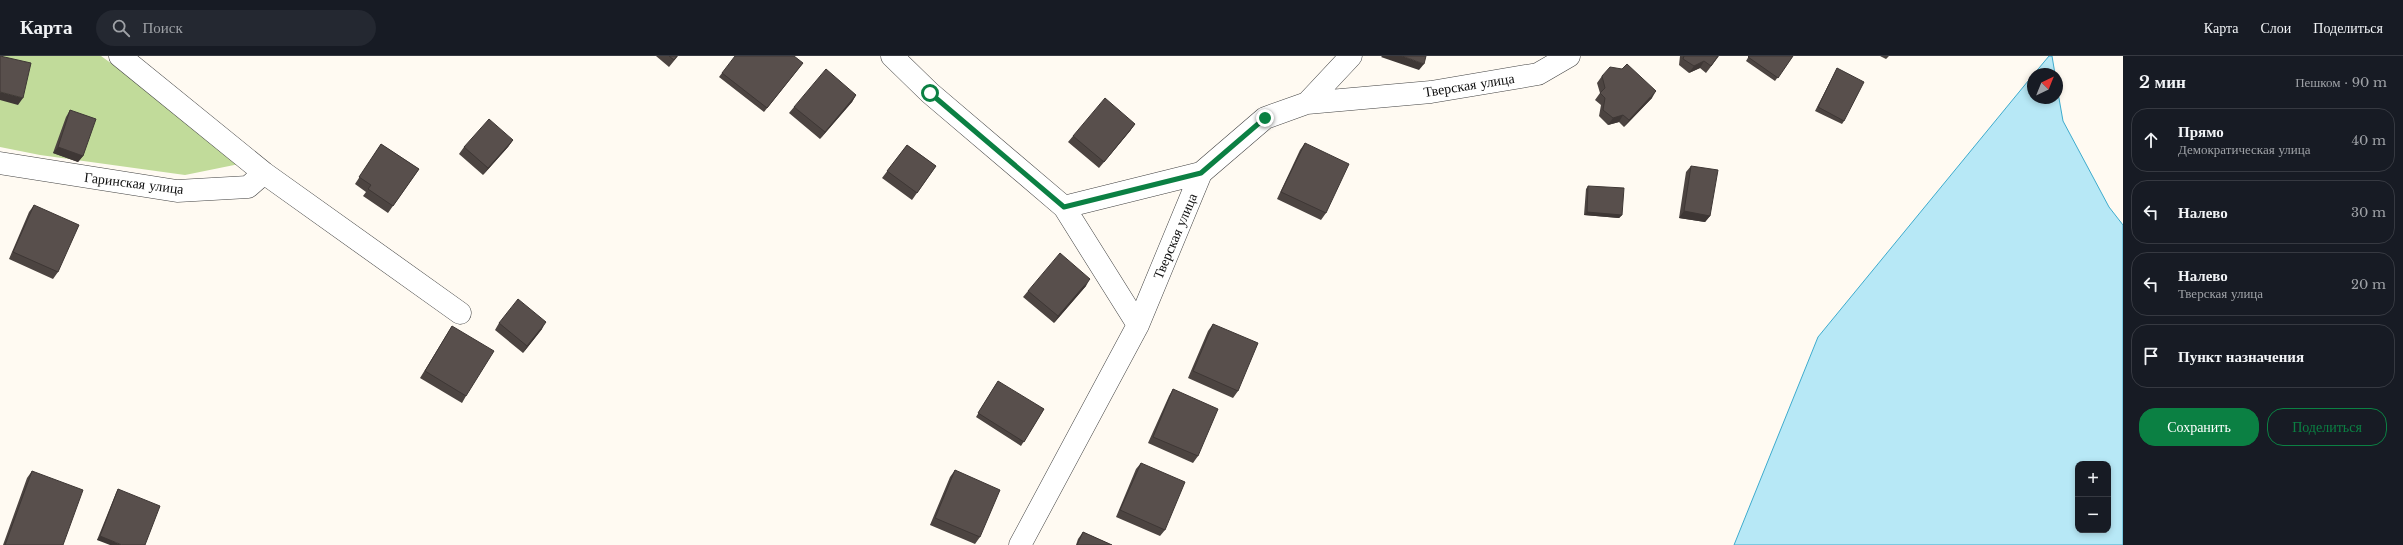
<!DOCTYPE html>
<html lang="ru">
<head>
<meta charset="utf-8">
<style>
	:root { --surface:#171b24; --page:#242831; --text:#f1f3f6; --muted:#9ea1a6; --line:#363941; --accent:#0b8043 }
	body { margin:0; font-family:"Libre Baskerville",serif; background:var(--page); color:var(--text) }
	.controls { position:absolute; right:12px; bottom:12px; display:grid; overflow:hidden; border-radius:8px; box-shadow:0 2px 6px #0003 }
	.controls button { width:36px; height:36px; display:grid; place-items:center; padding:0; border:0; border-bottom:1px solid var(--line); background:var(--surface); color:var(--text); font:20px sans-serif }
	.compass { position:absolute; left:2027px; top:12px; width:36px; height:36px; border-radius:50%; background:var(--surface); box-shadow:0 2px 6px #0003; rotate:43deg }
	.stop { position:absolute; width:12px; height:12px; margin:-9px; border:3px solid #0b8043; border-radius:50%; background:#fff }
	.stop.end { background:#0b8043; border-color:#fff; box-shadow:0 1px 4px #0008 }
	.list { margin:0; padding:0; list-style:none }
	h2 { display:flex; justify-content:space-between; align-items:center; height:52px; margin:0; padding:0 16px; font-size:17px }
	h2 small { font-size:13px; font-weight:400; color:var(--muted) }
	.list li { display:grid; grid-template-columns:26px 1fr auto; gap:12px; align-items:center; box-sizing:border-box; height:64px; margin:0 8px 8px; padding:0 8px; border:1px solid var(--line); border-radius:16px }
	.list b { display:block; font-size:15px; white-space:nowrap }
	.list p { margin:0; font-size:13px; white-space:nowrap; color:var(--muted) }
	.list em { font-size:13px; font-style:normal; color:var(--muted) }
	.actions { display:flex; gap:8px; padding:12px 16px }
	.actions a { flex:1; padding:9px 0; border:1px solid var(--accent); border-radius:16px; text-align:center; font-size:14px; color:var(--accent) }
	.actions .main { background:var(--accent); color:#fff }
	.icon { flex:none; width:22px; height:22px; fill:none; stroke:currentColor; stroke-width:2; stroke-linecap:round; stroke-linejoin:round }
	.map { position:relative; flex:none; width:2123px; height:489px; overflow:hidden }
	header { display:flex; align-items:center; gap:24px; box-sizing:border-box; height:56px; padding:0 20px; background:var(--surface); border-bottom:1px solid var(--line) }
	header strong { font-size:19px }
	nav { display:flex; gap:22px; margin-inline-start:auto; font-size:14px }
	.search { width:280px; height:36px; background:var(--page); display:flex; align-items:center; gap:10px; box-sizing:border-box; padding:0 14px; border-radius:22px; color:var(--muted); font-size:15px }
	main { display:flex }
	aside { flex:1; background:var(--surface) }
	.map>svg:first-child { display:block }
</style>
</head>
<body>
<header>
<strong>Карта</strong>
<div class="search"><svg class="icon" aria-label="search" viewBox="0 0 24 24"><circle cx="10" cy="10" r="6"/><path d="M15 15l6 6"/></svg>Поиск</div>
<nav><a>Карта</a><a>Слои</a><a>Поделиться</a></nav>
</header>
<main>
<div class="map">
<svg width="2123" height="489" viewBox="0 0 2123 489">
	<rect width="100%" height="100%" fill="#fffaf2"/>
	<!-- forest -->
	<path fill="#c1db9a" d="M0 0H101L249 106 185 119 40 99 0 91Z"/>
	<!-- water -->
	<path fill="#b7e8f6" stroke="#3eabcd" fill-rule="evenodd" d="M2049 0H2052L2055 18H2034Z
		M2033 19V42H2057V31L2063 65 2109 151 2123 169V489H1734L1818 281ZM2078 408H2108V474H2078Z"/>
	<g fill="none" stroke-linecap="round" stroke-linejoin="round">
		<!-- minor casing -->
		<g stroke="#424242" stroke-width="23">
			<path id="minor" d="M120 0 264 117 460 257
				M892 0 930 37 1064 151 1138 269
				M1307 47 1351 0
				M0 107 177 135 248 131 264 117
				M1064 151 1201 117
				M1020 489 1138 269 1201 117 1265 62 1307 47 1431 36 1538 18 1569 0"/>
		</g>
		<!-- minor -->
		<use href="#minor" stroke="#fff" stroke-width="22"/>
	</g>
	<!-- wall -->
	<path fill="#4c4441" d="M656 0H678L669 11Z
		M1680 0H1719L1706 17 1700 12 1689 17 1679 9Z
		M1749 0H1793L1775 25 1746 5Z
		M1880 0H1889L1886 3Z
		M803 7 764 56 719 21 722 17Z
		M1837 12 1844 65 1842 68 1815 55 1835 16Z
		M1602 20 1652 42 1624 71 1619 66 1608 69 1599 60 1601 49 1595 44 1600 37 1597 27Z
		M856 39 852 46 820 83 789 57 794 51Z
		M70 54 83 100 78 106 53 97 66 61Z
		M1135 68 1130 75 1099 112 1068 86 1073 80Z
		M513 84 508 91 483 119 459 98 464 91Z
		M1305 87 1326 157 1321 164 1277 143 1300 94Z
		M381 88 419 113 388 157 363 140 366 136 355 128Z
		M907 89 936 110 912 144 882 122Z
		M1691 110 1710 160 1705 166 1679 162 1686 116Z
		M1588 130 1622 159 1619 162 1584 159 1586 133Z
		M34 149 58 216 53 223 9 203 29 156Z
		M1086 230 1054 267 1023 241 1028 235Z
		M499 267 542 273 523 297 495 274Z
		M1213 268 1238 335 1233 342 1188 322 1208 275Z
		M452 270 466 340 462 347 420 322Z
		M996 328 1044 353 1021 390 976 361Z
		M1173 333 1198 400 1193 407 1148 387 1169 340Z
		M1141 407 1165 474 1160 480 1116 461 1136 413Z
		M955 414 980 481 975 488 930 469 950 421Z
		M32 415 63 489H3L27 422Z
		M118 433 145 489 97 484 116 437Z
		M1083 476 1112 489H1076L1078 483Z"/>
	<!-- shaded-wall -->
	<path fill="#3e3735" d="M1382 0H1402L1424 8 1419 14 1381 1Z
		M1704 5 1700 12 1689 17 1694 10Z
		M1656 35 1652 42 1624 71 1629 64Z
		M0 36 23 42 18 49 0 44Z
		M856 39 852 46 820 83 825 76Z
		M1623 59 1619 66 1608 69 1613 62Z
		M1135 68 1130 75 1099 112 1104 106Z
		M513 84 508 91 483 119 488 112Z
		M58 91 83 100 78 106 53 97Z
		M1684 155 1710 160 1705 166 1679 162Z
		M1587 156 1622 159 1619 162 1584 159Z
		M1090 223 1086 230 1054 267 1058 260Z
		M546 266 542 273 523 297 527 290Z
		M100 480 122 489H110L97 484Z"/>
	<!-- building -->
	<path fill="#584f4c" stroke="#3e3735" d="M0 0 31 7 23 42 0 36Z
		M669 0H677L674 4Z
		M735 0H794L803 7 767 52 722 17Z
		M1402 0H1426L1424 8Z
		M1684 0H1718L1711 10 1704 5 1694 10 1683 3Z
		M1749 0H1793L1778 22 1748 1Z
		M1627 8 1656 35 1629 64 1623 59 1613 62 1603 54 1605 42 1600 37 1605 32 1602 20 1610 11 1622 13Z
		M1837 12 1864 26 1844 65 1818 51Z
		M826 13 856 39 825 76 794 51Z
		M1105 42 1135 68 1104 106 1073 80Z
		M70 54 96 63 83 100 58 91Z
		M489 63 513 84 488 112 464 91Z
		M1305 87 1349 108 1326 157 1281 136Z
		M381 88 419 113 393 150 368 133 371 129 359 121Z
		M907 89 936 110 917 137 887 115Z
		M1691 110 1718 114 1710 160 1684 155Z
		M1588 130 1624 132 1622 159 1587 156Z
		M34 149 79 169 58 216 13 196Z
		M1060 197 1090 223 1058 260 1028 235Z
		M518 243 546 266 527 290 499 267Z
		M1213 268 1258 287 1238 335 1193 315Z
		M452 270 494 295 466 340 425 315Z
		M998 325 1044 353 1024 386 978 357Z
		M1173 333 1218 353 1198 400 1153 381Z
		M1141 407 1185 426 1165 474 1120 454Z
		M955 414 1000 434 980 481 935 462Z
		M32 415 83 434 63 489H5Z
		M118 433 160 450 145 489H122L100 480Z
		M1083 476 1112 489H1077Z"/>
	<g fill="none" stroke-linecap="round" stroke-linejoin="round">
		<!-- route -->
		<path stroke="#0b8043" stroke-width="5" d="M930 37 1064 151 1201 117 1265 62"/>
	</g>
	<g text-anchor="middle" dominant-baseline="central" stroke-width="4" stroke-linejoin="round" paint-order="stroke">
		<!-- street labels -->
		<g font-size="14" fill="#0f0f0f" stroke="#fff">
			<text transform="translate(1469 29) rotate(-9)">Тверская улица</text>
			<text transform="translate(134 127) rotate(7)">Гаринская улица</text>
			<text transform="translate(1175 180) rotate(-67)">Тверская улица</text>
		</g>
	</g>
</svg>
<div class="controls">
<button>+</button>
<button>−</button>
</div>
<svg class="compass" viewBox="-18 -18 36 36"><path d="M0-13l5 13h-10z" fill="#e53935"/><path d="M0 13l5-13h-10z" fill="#9ea1a6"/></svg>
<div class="stop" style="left:930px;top:37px"></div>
<div class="stop end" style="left:1265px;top:62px"></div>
</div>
<aside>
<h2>2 мин<small>Пешком · 90 m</small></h2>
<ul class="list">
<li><svg class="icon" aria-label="ahead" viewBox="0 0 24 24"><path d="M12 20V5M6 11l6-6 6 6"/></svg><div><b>Прямо</b><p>Демократическая улица</p></div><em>40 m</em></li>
<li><svg class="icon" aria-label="left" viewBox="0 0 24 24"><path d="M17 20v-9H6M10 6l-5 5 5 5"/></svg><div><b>Налево</b></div><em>30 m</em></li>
<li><svg class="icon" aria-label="left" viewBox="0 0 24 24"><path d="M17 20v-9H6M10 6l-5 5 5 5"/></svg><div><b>Налево</b><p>Тверская улица</p></div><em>20 m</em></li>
<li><svg class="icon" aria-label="arrive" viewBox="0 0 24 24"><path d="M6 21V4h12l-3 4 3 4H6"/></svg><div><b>Пункт назначения</b></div></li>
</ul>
<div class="actions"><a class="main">Сохранить</a><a>Поделиться</a></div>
</aside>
</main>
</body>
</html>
